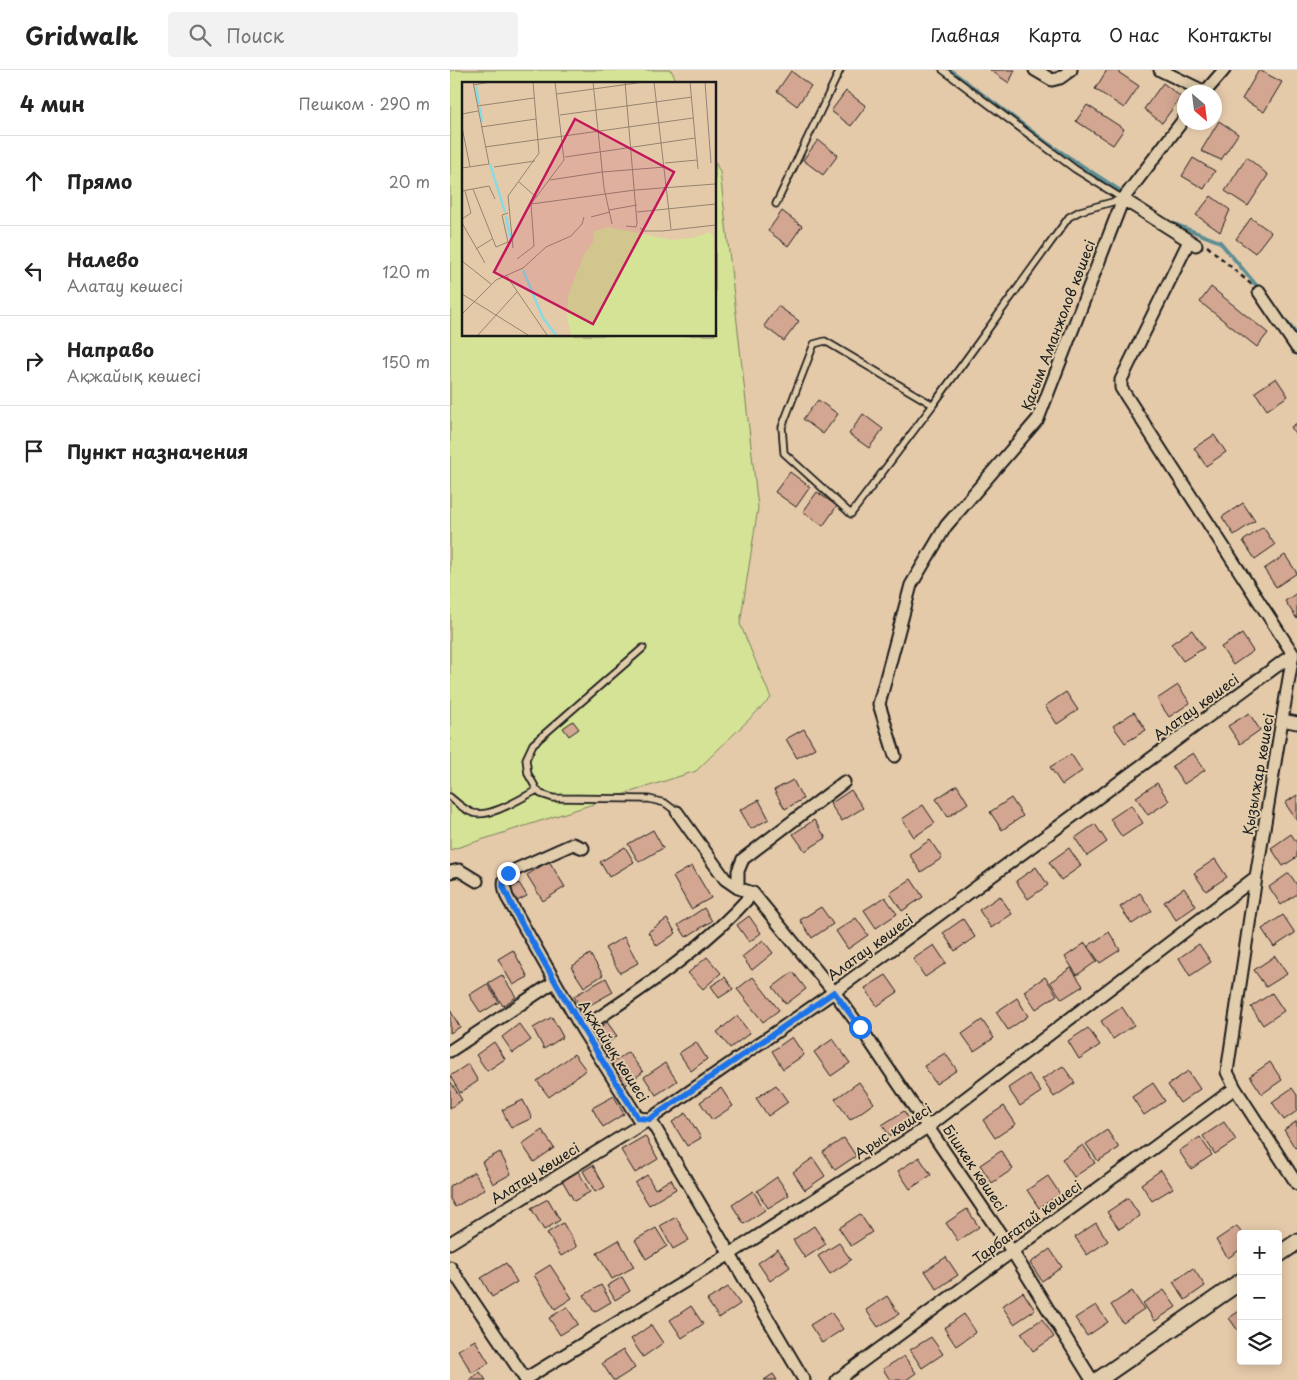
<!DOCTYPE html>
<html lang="ru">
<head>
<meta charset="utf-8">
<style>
	:root { --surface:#fff; --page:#f2f2f2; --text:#222; --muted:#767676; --line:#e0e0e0 }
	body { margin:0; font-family:"Playpen Sans",sans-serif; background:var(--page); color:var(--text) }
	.controls { position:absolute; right:15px; bottom:15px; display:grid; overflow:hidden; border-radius:5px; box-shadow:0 2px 12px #0003 }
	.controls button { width:45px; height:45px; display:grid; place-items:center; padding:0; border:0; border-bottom:1px solid var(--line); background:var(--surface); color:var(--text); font:25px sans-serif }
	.compass { position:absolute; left:727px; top:15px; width:45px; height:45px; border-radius:50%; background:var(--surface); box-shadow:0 2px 12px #0003; rotate:152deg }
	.stop { position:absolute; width:15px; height:15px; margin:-11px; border:4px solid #1a73e8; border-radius:50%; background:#fff }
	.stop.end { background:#1a73e8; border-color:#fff; box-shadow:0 1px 5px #0008 }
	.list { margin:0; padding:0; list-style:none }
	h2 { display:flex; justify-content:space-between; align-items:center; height:65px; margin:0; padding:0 20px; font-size:21px }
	h2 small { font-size:16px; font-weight:400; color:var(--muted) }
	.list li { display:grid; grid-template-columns:32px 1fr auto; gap:15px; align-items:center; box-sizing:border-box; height:90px; padding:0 20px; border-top:1px solid var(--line) }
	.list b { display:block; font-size:19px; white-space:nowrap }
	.list p { margin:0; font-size:16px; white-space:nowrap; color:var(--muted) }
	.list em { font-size:16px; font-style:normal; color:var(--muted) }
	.icon { flex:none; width:28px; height:28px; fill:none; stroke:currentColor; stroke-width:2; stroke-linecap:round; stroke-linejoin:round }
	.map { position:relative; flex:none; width:847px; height:1310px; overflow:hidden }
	header { display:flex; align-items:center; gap:30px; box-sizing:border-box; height:70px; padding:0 25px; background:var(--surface); border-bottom:1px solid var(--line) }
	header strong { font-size:24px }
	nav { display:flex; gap:28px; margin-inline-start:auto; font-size:18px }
	.search { width:350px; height:45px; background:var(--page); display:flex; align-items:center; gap:12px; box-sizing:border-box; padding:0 18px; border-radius:5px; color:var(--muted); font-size:19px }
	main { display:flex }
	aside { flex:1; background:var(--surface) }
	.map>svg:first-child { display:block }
</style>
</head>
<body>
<header>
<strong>Gridwalk</strong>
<div class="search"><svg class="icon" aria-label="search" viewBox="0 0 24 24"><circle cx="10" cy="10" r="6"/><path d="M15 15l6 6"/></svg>Поиск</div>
<nav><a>Главная</a><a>Карта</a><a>О нас</a><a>Контакты</a></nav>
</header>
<main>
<aside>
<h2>4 мин<small>Пешком · 290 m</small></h2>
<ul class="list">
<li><svg class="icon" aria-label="ahead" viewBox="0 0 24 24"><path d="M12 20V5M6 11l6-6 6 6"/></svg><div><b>Прямо</b></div><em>20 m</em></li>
<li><svg class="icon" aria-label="left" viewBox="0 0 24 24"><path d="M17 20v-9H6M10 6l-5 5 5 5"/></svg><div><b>Налево</b><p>Алатау көшесі</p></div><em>120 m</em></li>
<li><svg class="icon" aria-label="right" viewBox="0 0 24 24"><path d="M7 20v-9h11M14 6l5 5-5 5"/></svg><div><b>Направо</b><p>Ақжайық көшесі</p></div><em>150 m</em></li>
<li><svg class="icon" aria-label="arrive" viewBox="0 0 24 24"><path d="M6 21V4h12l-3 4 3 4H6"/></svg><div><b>Пункт назначения</b></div></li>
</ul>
</aside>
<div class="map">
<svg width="847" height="1310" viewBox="0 0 847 1310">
	<rect width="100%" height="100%" fill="#e5caaa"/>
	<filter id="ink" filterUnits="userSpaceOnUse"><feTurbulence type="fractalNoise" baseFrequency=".02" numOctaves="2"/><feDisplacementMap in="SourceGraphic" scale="10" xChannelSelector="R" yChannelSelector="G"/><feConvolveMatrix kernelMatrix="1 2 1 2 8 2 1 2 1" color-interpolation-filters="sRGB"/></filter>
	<g filter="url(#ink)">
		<!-- green -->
		<path fill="#d5e397" stroke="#78805a" d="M0 0H221L228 14H14V265H265V92L270 102 308 438 290 554 321 628 246 701 0 780Z"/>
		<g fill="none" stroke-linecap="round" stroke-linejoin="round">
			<!-- stream -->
			<path stroke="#5d8e93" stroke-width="4" d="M500 0 600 75 675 124
				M717 151 770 172 811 221
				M831 245 847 265"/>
		</g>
		<!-- building -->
		<path fill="#d2a691" stroke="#1c1c1c" d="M540 0H565L559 13Z
			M657 0H665L689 16 674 38 645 19Z
			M809 0 832 12 814 42 792 29Z
			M341 1 361 16 347 36 327 21Z
			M713 13 731 27 712 53 694 39Z
			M396 21 416 36 401 56 381 41Z
			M637 35 674 59 663 75 626 51Z
			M769 51 788 64 771 90 751 81Z
			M368 70 388 85 373 105 353 90Z
			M797 87 818 105 798 136 775 121Z
			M743 88 765 101 754 119 732 106Z
			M761 126 780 140 770 162 746 145Z
			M332 141 352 156 338 176 318 161Z
			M801 148 821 162 805 183 786 169Z
			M761 217 818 263 807 277 750 232Z
			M328 236 349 251 334 271 314 256Z
			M826 308 838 326 817 340 805 322Z
			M368 330 388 344 373 364 353 349Z
			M413 344 433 359 419 378 399 364Z
			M847 353V367L841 357Z
			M764 365 776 382 756 396 744 378Z
			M340 402 360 417 346 437 325 422Z
			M367 422 387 436 373 456 353 442Z
			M793 433 805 451 784 465 772 447Z
			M813 457 825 475 805 489 793 471Z
			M835 485 847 503 826 517 814 499Z
			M847 523V549L835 531Z
			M742 560 754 578 733 591 721 574Z
			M792 564 803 581 783 595 771 577Z
			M728 615 740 633 719 647 707 629Z
			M616 622 628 640 607 654 595 636Z
			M684 642 696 660 675 673 663 656Z
			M799 643 810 660 790 674 778 656Z
			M123 651 129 659 119 666 113 658Z
			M354 659 365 678 347 688 336 669Z
			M743 683 755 700 734 714 722 696Z
			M621 684 632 701 612 715 600 697Z
			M343 710 353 729 335 739 324 720Z
			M707 713 719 731 698 745 686 727Z
			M507 715 518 733 498 747 486 729Z
			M401 720 413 738 392 751 380 734Z
			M847 725V751L835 733Z
			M561 728 573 746 552 760 540 742Z
			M309 730 319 749 301 759 290 740Z
			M473 735 485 753 464 767 452 749Z
			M681 735 693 753 672 767 660 749Z
			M364 750 376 768 355 781 343 764Z
			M645 754 657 772 637 786 625 768Z
			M203 760 213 778 189 792 178 774Z
			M841 764 847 773V787L833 796 821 778Z
			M480 770 492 788 471 802 459 784Z
			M175 777 184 792 159 807 150 792Z
			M619 778 631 796 611 810 599 792Z
			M765 789 777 807 756 821 744 803Z
			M99 791 115 817 93 831 77 805Z
			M242 796 261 828 241 839 223 807Z
			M586 797 598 815 578 829 566 811Z
			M839 803 847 815V824L831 835 819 817Z
			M461 809 473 827 452 841 440 823Z
			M69 813 77 826 65 832 58 820Z
			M734 818 746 836 726 850 714 832Z
			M690 823 702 841 682 854 670 837Z
			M550 826 562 844 541 858 529 840Z
			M435 827 447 844 426 858 414 840Z
			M371 837 383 854 362 868 350 850Z
			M254 838 262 851 236 867 228 855Z
			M833 845 845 863 824 877 812 859Z
			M299 846 311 863 299 872 287 855Z
			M406 848 418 865 398 879 386 861Z
			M217 849 226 863 207 876 198 862Z
			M513 849 525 867 505 881 493 863Z
			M659 862 670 880 650 893 638 876Z
			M174 867 188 893 170 903 155 878Z
			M313 870 323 883 302 900 292 887Z
			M635 873 647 891 627 905 615 887Z
			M749 874 761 892 740 906 729 888Z
			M484 875 496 893 475 907 463 889Z
			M63 880 78 907 63 915 48 889Z
			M140 884 153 905 134 917 121 897Z
			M825 886 837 904 816 917 804 900Z
			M257 887 271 903 253 919 238 903Z
			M621 898 633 916 612 929 600 912Z
			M343 902 356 919 336 934 323 917Z
			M52 905 66 927 53 936 38 913Z
			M436 905 448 922 427 936 415 918Z
			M275 907 283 919 269 928 261 916Z
			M303 907 329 940 313 952 287 919Z
			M595 907 607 925 586 939 574 921Z
			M156 908 163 922 131 940 124 926Z
			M37 914 49 932 31 943 19 925Z
			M822 923 834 941 813 955 801 937Z
			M567 928 578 946 558 960 546 942Z
			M672 937 684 955 663 969 651 951Z
			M0 940 10 957 0 963Z
			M287 946 300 963 280 978 267 962Z
			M102 947 113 967 94 979 83 958Z
			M532 950 544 968 524 981 512 964Z
			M157 952 167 966 152 977 142 964Z
			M69 954 81 970 63 983 52 967Z
			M638 958 650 975 629 989 618 971Z
			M342 967 354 985 333 999 322 981Z
			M383 969 400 993 381 1006 364 982Z
			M44 972 55 989 37 1001 26 985Z
			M246 972 257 989 241 1001 229 983Z
			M178 982 193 1002 174 1016 159 995Z
			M495 983 507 1000 486 1014 474 996Z
			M124 984 136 1000 99 1027 87 1011Z
			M820 992 832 1010 812 1024 800 1006Z
			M215 993 227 1011 206 1025 194 1007Z
			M18 994 28 1011 10 1023 0 1006Z
			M613 996 625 1013 604 1027 592 1009Z
			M738 1001 750 1019 730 1033 718 1015Z
			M579 1004 591 1022 570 1036 558 1018Z
			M0 1011 12 1030 0 1038Z
			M409 1012 424 1033 400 1050 385 1029Z
			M703 1013 715 1031 694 1045 682 1027Z
			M326 1015 338 1032 318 1046 306 1028Z
			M271 1018 283 1036 262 1050 250 1032Z
			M842 1018 847 1025V1041L834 1050 822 1032Z
			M164 1026 174 1044 153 1057 142 1038Z
			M73 1030 82 1048 61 1058 52 1040Z
			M554 1036 566 1054 545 1068 533 1050Z
			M454 1041 461 1052 440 1066 432 1055Z
			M236 1043 251 1068 237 1076 222 1052Z
			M847 1051V1077L845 1078 834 1060Z
			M774 1052 786 1070 765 1084 753 1066Z
			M92 1060 104 1078 84 1092 72 1074Z
			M657 1060 669 1078 648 1091 636 1074Z
			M195 1066 208 1089 185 1103 171 1080Z
			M750 1067 762 1085 741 1099 729 1081Z
			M394 1068 406 1086 385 1100 373 1082Z
			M633 1075 645 1093 624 1107 612 1089Z
			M551 1081 563 1099 542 1113 530 1095Z
			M50 1082 61 1104 43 1114 32 1092Z
			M469 1087 481 1105 460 1119 448 1101Z
			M363 1088 375 1106 355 1120 343 1102Z
			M143 1095 155 1117 145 1122 133 1101Z
			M711 1100 723 1118 702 1131 691 1114Z
			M128 1101 140 1122 124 1131 112 1110Z
			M24 1102 35 1119 5 1137 0 1129V1116Z
			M197 1105 205 1119 221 1109 226 1119 199 1135 185 1113Z
			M598 1106 610 1124 589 1138 577 1120Z
			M327 1107 339 1125 318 1138 307 1121Z
			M303 1121 315 1140 294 1154 282 1135Z
			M678 1128 690 1146 669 1159 657 1142Z
			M98 1129 110 1150 94 1160 81 1138Z
			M517 1139 529 1157 508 1171 496 1153Z
			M410 1144 422 1162 401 1176 389 1158Z
			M226 1147 239 1170 223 1179 210 1156Z
			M113 1153 127 1177 111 1186 97 1163Z
			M646 1153 658 1171 637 1185 625 1167Z
			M364 1156 376 1174 355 1188 343 1170Z
			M787 1156 792 1164 791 1179 778 1188 766 1170Z
			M206 1158 217 1176 196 1189 185 1170Z
			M169 1170 184 1197 162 1209 147 1183Z
			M389 1173 401 1190 380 1204 368 1186Z
			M328 1179 340 1197 320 1211 308 1193Z
			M600 1179 612 1197 592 1211 580 1193Z
			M496 1187 508 1205 487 1219 475 1201Z
			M56 1193 67 1212 42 1227 31 1208Z
			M100 1195 122 1228 105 1239 84 1205Z
			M743 1198 755 1216 735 1230 723 1212Z
			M172 1207 180 1221 165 1230 157 1216Z
			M151 1215 161 1232 144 1242 134 1225Z
			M278 1217 290 1234 269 1248 257 1230Z
			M714 1220 726 1237 705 1251 693 1233Z
			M682 1221 694 1239 673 1253 661 1235Z
			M573 1222 585 1240 564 1254 552 1236Z
			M437 1226 449 1244 428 1257 416 1240Z
			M646 1235 658 1252 637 1266 625 1248Z
			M241 1236 253 1254 232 1268 220 1250Z
			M117 1237 128 1254 110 1265 99 1248Z
			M791 1240V1265L779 1248Z
			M381 1242 393 1259 372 1273 360 1255Z
			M514 1244 526 1262 506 1276 494 1258Z
			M592 1249 604 1267 583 1281 571 1263Z
			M201 1255 213 1273 193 1287 181 1269Z
			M481 1267 493 1284 472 1298 460 1280Z
			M25 1270 39 1293 22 1303 8 1280Z
			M173 1280 185 1298 166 1310H163L152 1293Z
			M454 1286 466 1303 456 1310H440L433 1299Z
			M30 1302 36 1310H19Z
			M323 1304 327 1310H314Z"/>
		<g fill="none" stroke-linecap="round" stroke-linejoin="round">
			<!-- service casing -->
			<g stroke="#1c1c1c" stroke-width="9">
				<path id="service" d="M493 0 625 99 673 129
					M326 134 390 0
					M375 271 483 335 401 444 334 383 332 357 364 274Z
					M483 335 619 147 630 141 673 129
					M193 578 83 674 76 689 78 704 87 720 91 724 103 728 199 729 215 733 227 742
					M0 727C7 733 14 740 23 743 41 748 71 728 87 720"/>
			</g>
			<!-- minor casing -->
			<g stroke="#1c1c1c" stroke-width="15">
				<path id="minor" d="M585 0 602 10 610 8 621 0
					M710 0 755 22 774 0
					M673 129 746 175
					M739 171 671 310V318L843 584 806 807 777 1002 785 1018 847 1114
					M809 222 847 278
					M832 650 847 653
					M445 686 429 634 461 515 496 456 588 349 673 129 734 49
					M227 742 275 809 288 818 303 823 384 922 410 957 562 1181 642 1310
					M133 778 123 774 58 803C52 811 54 817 57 827L132 959 188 1048 200 1049 354 1310
					M0 802 9 800 27 811
					M288 818V801L293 789 394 712
					M132 959C193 918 254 879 303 823
					M0 981 104 912
					M0 1173 200 1049 384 922 843 584
					M0 1197 76 1310
					M75 1309 280 1184 479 1056 806 807
					M387 1310 785 1018"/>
			</g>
			<!-- tertiary casing -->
			<g stroke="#1c1c1c" stroke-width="19">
				<path id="tertiary" d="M828 1185 847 1172
					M648 1310 791 1211"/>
			</g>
			<!-- path -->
			<path stroke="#1c1c1c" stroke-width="2.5" stroke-dasharray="5 4" stroke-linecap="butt" d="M757 176 802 215"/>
			<!-- service -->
			<use href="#service" stroke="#e1ccab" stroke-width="5.5"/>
			<!-- minor -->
			<use href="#minor" stroke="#e1ccab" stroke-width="11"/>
			<!-- tertiary -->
			<use href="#tertiary" stroke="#e1ccab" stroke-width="15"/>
		</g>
	</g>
	<g fill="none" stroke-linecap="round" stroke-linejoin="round" filter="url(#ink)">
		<!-- route -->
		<path stroke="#1a73e8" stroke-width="6" d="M58 803 54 809 53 816 64 840 132 958 188 1048 200 1049 384 922 410 957"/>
	</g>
	<g text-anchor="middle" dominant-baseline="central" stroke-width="4" stroke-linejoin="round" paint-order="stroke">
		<!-- street labels -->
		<g font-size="14" fill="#1c1c1c" stroke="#e1ccab">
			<text transform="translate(608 255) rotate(-69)">Қасым Аманжолов көшесі</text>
			<text transform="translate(746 637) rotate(-36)">Алатау көшесі</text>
			<text transform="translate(808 704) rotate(-80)">Қызылжар көшесі</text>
			<text transform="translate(420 877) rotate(-36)">Алатау көшесі</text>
			<text transform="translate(164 981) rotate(58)">Ақжайық көшесі</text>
			<text transform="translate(443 1061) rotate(-33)">Арыс көшесі</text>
			<text transform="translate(525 1098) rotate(56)">Бішкек көшесі</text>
			<text transform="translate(85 1103) rotate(-32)">Алатау көшесі</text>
			<text transform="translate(577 1152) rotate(-36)">Тарбағатай көшесі</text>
		</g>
	</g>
	<!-- overview -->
	<g transform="translate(12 12)">
		<rect width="254" height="254" fill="#e5caaa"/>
		<path d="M146 145 210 158 230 156 248 150 251 153 254 253H109L105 234 106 214 122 172 131 160 132 149Z" fill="#d5e397"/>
		<path fill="none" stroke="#89dae3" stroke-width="2.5" d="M14 4 17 22M18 25 20 40M28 82 43 130M44 134 49 160M61 188 81 236 94 253"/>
		<path fill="none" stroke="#958471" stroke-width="1" d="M131 0 142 106 150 142M163 0 175 141 174 145 164 144M192 0 209 147M228 0 236 87M243 0 249 81M11 3 29 0M95 12 182 0M15 24 72 16M0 32 16 29M98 33 230 15M0 45 8 85M19 45 74 37M23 65 231 36M103 75 233 56M203 81 235 78M32 85 73 79M0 86 27 82 11 0M88 98 140 90 203 85M57 100 74 115M11 107 34 165 46 160 40 133 46 131M0 109 27 104 33 117M69 122 173 108 253 102M147 128 175 123M175 130 254 122M129 135 148 130M0 137 9 131 3 109M0 141 23 181M178 146 182 149H200L254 143M51 166 46 114 77 71 71 0M14 167 30 157M55 177 72 164 69 122 102 78 93 0M0 179 29 202M44 193 85 253M0 212 66 253M0 232 34 198 61 186 84 165 109 154 120 142 122 135M16 253 55 210"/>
		<path fill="#c2185b" fill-opacity="0.15" stroke="#c2185b" stroke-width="2.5" d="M113 37 212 90 131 242 32 190Z"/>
		<rect width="254" height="254" fill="none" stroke="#1c1c1c" stroke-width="2.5"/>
	</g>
</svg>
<div class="controls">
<button>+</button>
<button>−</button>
<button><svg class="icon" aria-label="layers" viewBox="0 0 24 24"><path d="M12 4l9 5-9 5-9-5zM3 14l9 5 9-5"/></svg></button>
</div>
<svg class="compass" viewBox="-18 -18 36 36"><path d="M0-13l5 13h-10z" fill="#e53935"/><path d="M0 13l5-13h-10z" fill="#767676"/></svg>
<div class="stop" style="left:410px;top:957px"></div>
<div class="stop end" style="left:58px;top:803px"></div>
</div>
</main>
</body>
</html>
